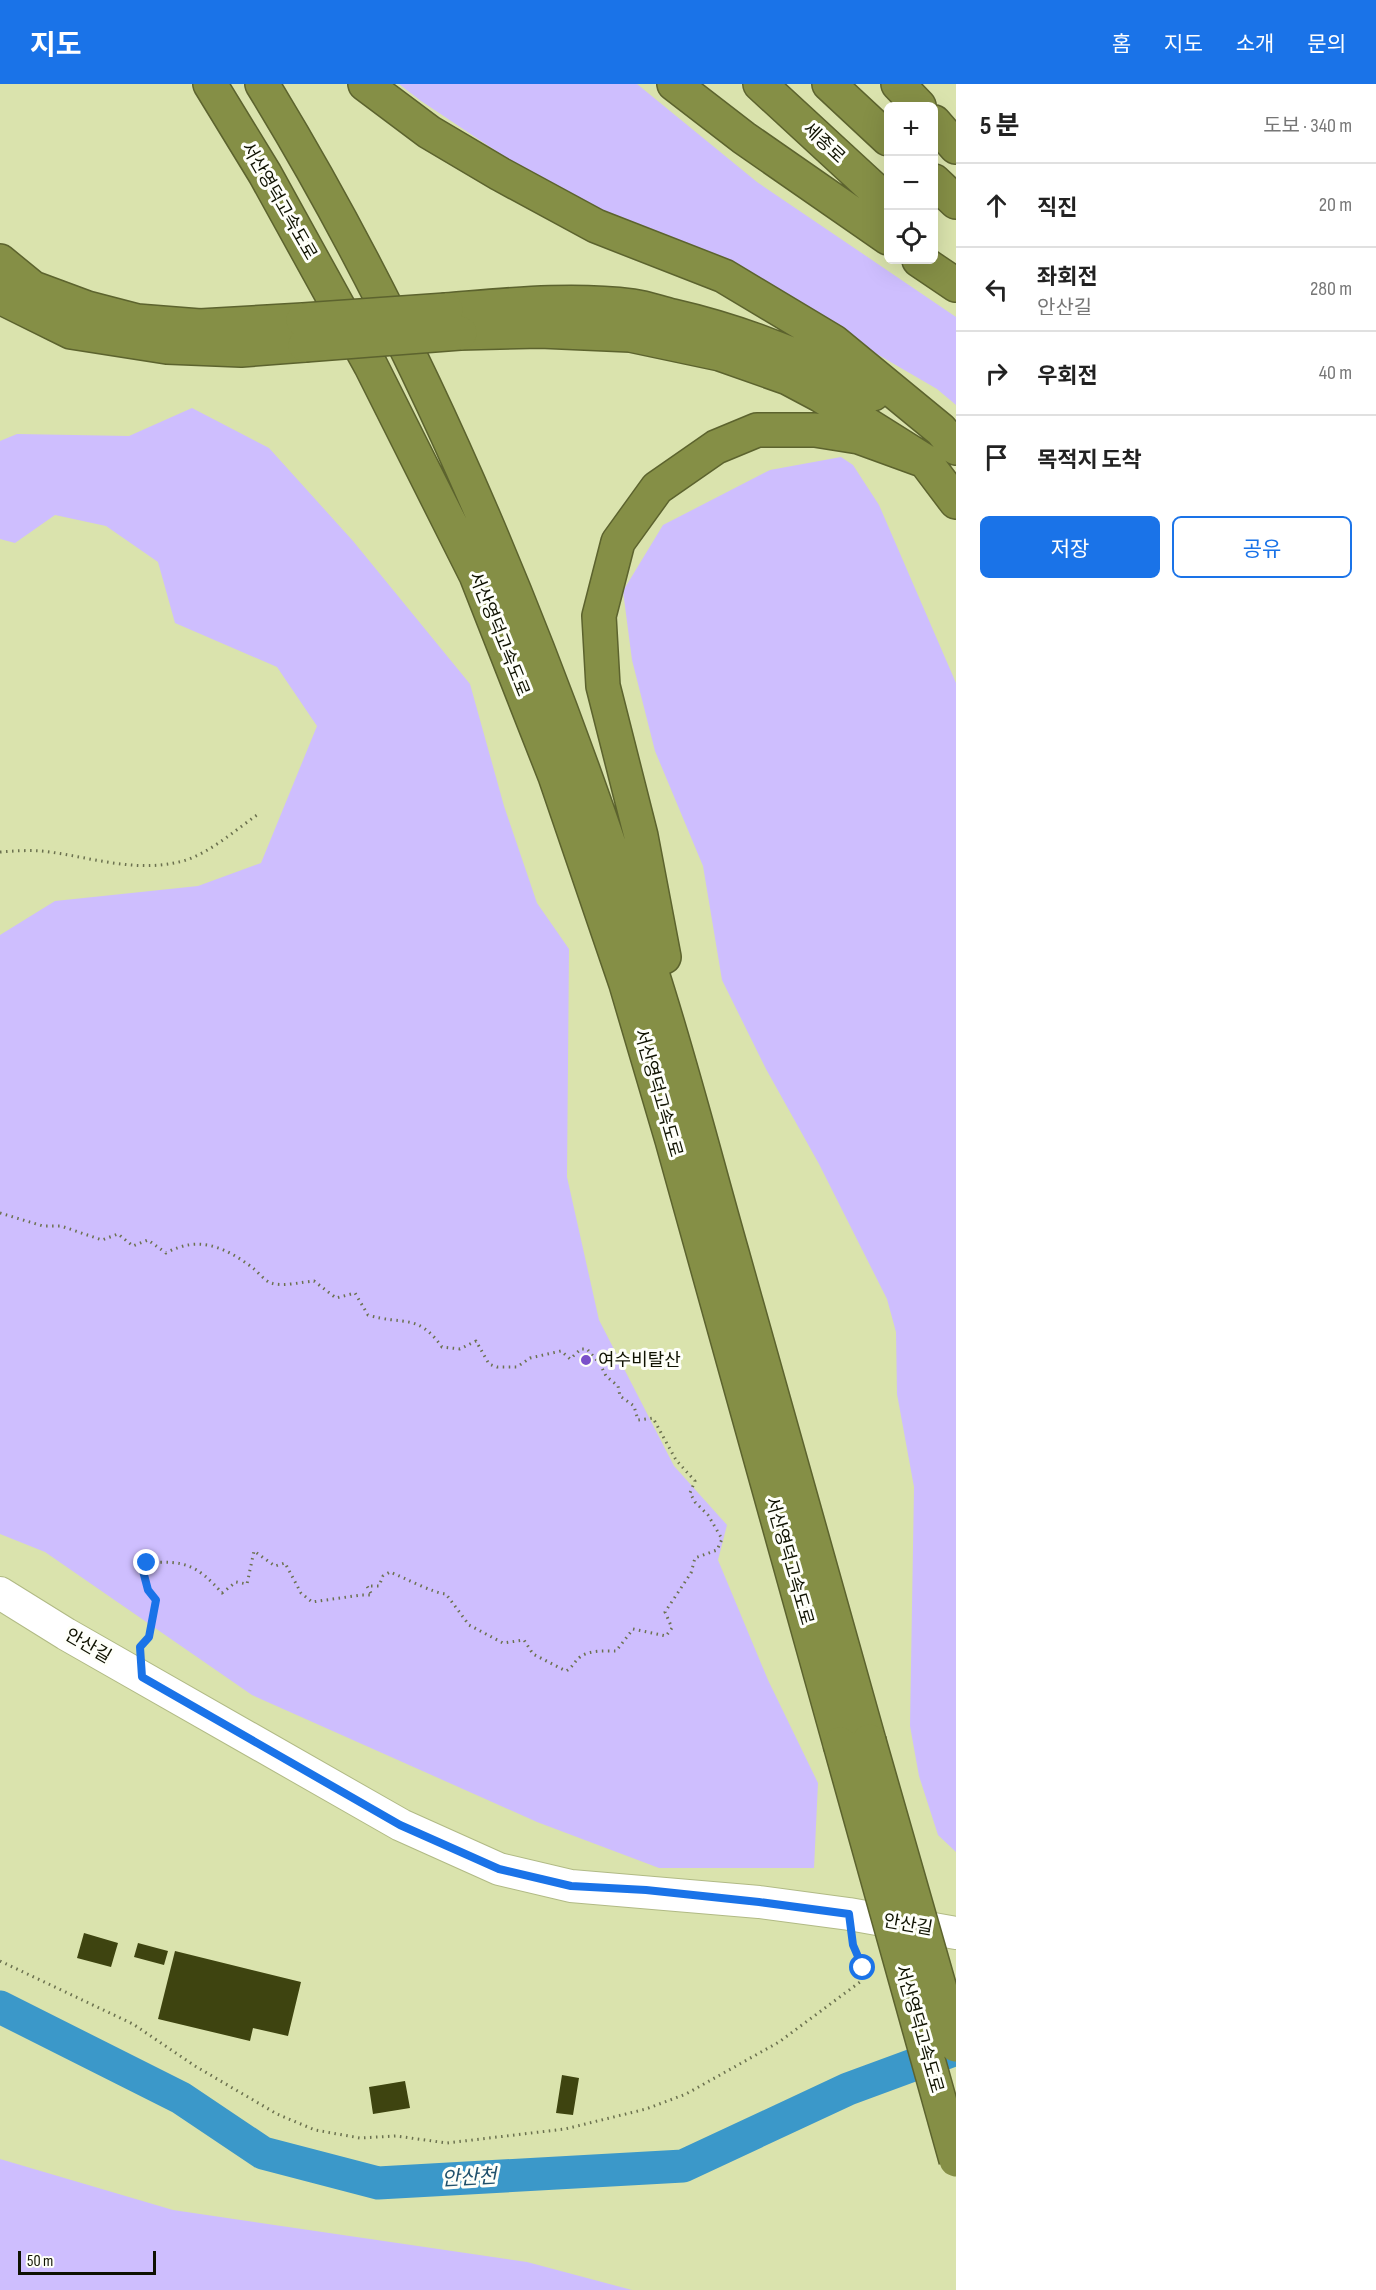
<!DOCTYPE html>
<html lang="ko">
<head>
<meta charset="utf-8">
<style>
	:root { --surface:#fff; --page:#f2f2f2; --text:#222; --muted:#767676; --line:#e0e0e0; --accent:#1a73e8 }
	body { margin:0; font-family:"Sofia Sans Condensed","Noto Sans KR",sans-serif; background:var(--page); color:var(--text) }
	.controls { position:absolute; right:18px; top:18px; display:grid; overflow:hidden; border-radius:9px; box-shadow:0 6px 24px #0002 }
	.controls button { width:54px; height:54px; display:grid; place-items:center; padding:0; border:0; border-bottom:2px solid var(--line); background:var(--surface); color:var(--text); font:30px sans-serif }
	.scale { position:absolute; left:18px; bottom:15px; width:138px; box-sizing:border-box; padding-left:6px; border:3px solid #0f1201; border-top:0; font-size:16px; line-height:21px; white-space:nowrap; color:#0f1201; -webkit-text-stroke:4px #fefff9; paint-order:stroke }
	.stop { position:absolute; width:18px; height:18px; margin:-14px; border:4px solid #1a73e8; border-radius:50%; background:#fff }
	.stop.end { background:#1a73e8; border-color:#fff; box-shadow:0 2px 6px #0008 }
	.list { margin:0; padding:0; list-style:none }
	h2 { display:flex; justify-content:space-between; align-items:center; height:78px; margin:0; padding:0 24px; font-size:26px }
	h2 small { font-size:20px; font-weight:400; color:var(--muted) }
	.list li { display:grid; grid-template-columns:39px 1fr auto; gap:18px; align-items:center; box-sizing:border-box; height:84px; padding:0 24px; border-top:2px solid var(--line) }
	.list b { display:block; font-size:22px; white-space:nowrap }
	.list p { margin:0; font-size:20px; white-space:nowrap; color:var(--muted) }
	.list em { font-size:20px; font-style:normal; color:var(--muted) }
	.actions { display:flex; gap:12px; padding:18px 24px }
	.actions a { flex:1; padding:14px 0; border:2px solid var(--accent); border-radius:9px; text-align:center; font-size:21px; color:var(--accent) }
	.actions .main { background:var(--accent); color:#fff }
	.icon { flex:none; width:33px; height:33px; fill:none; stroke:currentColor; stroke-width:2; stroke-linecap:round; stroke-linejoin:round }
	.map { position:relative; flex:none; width:956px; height:2206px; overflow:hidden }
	header { display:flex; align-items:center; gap:36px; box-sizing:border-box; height:84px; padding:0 30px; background:var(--accent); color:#fff }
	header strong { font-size:28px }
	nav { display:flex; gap:33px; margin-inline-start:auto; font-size:21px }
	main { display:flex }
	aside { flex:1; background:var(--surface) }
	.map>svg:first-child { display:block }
</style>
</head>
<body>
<header>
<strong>지도</strong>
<nav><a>홈</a><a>지도</a><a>소개</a><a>문의</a></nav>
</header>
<main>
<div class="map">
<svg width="956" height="2206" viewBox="0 0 956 2206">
	<rect width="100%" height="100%" fill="#dae3ad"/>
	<!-- green -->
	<path fill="#cebefe" d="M399 0H637L757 98 956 233V321L937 305 722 180 553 105 421 17Z
		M192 324 269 364 353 457 470 600 504 722 537 819 569 865 567 1093 599 1236 674 1382 727 1441 718 1476 768 1596 818 1699 814 1784H659L537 1738 252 1611 45 1468 0 1450V851L55 817 198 802 261 779 317 642 277 583 175 539 158 478 106 442 55 431 15 459 0 455V357L17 350 129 352Z
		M841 373 853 381 879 421 956 599V1768L938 1751 919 1692 910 1642 914 1403 897 1310 896 1248 887 1215 819 1080 766 985 722 896 703 782 655 667 632 576 623 507 663 441 770 386Z
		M0 2075 173 2126 527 2178 632 2206H0Z"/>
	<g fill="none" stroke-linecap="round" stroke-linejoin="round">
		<!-- river -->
		<path stroke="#3b98c9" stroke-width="33" d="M0 1923 181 2014 263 2069 378 2099 683 2082 848 2005 954 1966"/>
	</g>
	<!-- building -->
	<path fill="#3e4410" d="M84 1849 118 1859 111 1883 77 1874Z
		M138 1859 168 1867 164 1881 134 1873Z
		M175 1867 301 1898 288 1952 253 1944 250 1957 158 1935Z
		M562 1991 579 1994 573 2031 556 2029Z
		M405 1997 410 2024 373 2030 369 2003Z"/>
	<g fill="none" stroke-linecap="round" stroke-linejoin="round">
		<!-- secondary casing -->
		<g stroke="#b1ba85" stroke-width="34">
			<path id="secondary" d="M0 1509 66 1550 401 1741 499 1785 571 1802 759 1818 849 1830 956 1849"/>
		</g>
		<!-- highway casing -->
		<g stroke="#5c632e" stroke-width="36">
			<path id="highway" d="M210 0 265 90 371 282 476 491 555 692 626 900 672 1056 840 1660
				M262 0C430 274 553 581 651 886 681 979 705 1074 732 1169 778 1331 823 1494 869 1657
				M365 0 429 48 500 90 596 142 724 192 834 258 941 346 956 364
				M674 0 744 54 888 154
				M760 0 888 118
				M829 0 888 55
				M898 0 919 22
				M934 38 956 63
				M934 97 956 118
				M919 176 956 201
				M0 177 33 204 87 224 137 237 200 242 303 236
				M0 213 71 248 167 263 241 266 305 261
				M446 226C508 221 571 214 633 222 647 224 660 229 673 232 743 248 810 275 873 310
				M460 249 540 247 630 251 720 270 788 294 820 311 925 377 956 418
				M664 873 641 752 603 602 599 532 618 458 657 404 716 363 757 346H815L859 353 925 377"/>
		</g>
		<!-- path -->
		<path stroke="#6b714f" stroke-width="3" stroke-dasharray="1.5 4.5" stroke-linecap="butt" d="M0 768C14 767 28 766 41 767 89 772 134 790 183 777 210 769 234 747 257 731
			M0 1129 43 1142H61L102 1156 118 1150 133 1162 148 1156 166 1169C199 1151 225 1163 253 1184 258 1188 265 1197 271 1199 283 1203 301 1198 314 1197L336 1214 355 1209 368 1231C403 1242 417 1228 442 1263L460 1265 476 1257 489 1280 497 1283H517L530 1274 561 1267 570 1275 581 1265H587L600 1280 606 1292 618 1302 620 1312 634 1322 638 1336 653 1334 676 1376 695 1397 690 1409 695 1418 708 1431 722 1455 717 1466 695 1474 691 1489 665 1528 672 1544 666 1552 633 1545 616 1567C605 1567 589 1566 580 1573 574 1578 573 1583 566 1587L533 1570 524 1556 503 1559 469 1541 446 1510C433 1509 405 1494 390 1488L383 1492 379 1502H367L372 1511H361L312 1518 301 1509 285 1479 275 1482 254 1467 247 1500 236 1498 222 1509C197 1481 185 1476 147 1479L143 1487 148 1506 156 1516 149 1553 140 1564
			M0 1877 133 1940 195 1982 277 2030 315 2046 360 2054 396 2052 447 2059 565 2045 646 2025 686 2010 779 1958 860 1898 863 1884 852 1856"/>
		<!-- secondary -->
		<use href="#secondary" stroke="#fff" stroke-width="32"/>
		<!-- highway -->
		<use href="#highway" stroke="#858f46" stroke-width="33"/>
		<!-- highway-bridge casing -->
		<g stroke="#5c632e" stroke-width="36" stroke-linecap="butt">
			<path id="highway-bridge" d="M303 236 446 226
				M305 261 460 249
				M869 1657 956 1961
				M840 1660 956 2076"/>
		</g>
		<!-- highway-bridge -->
		<use href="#highway-bridge" stroke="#858f46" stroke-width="33"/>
	</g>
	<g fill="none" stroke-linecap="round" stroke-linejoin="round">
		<!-- route -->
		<path stroke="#1a73e8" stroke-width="8" d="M147 1479 143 1487 148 1506 156 1516 149 1553 140 1563 142 1593 400 1741 499 1785 571 1802 646 1806 759 1818 849 1830 853 1861 863 1884"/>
	</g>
	<!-- markers -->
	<circle fill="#7a50c9" stroke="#fefff9" stroke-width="2" cx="586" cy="1276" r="6"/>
	<g text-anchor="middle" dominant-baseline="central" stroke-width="6" stroke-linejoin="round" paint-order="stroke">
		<!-- street labels -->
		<g font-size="18" fill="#0f1201" stroke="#fefff9">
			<text transform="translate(824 59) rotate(43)">세종로</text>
			<text transform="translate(279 117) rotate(60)">서산영덕고속도로</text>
			<text transform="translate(499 550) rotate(68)">서산영덕고속도로</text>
			<text transform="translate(658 1009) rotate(74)">서산영덕고속도로</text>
			<text transform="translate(789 1477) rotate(74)">서산영덕고속도로</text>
			<text transform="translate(88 1562) rotate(30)">안산길</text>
			<text transform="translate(908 1841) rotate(10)">안산길</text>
			<text transform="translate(919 1945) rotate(74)">서산영덕고속도로</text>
		</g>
		<!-- poi labels -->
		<g font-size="18" fill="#0f1201" stroke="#fefff9" text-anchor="start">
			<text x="598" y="1276">여수비탈산</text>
		</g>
		<!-- water labels -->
		<g font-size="20" font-style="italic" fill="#20516c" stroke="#fefff9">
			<text transform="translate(469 2094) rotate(-3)">안산천</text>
		</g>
	</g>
</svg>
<div class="controls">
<button>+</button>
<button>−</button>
<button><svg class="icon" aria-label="locate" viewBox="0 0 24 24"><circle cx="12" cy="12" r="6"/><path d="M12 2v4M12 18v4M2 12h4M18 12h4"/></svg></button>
</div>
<div class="scale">50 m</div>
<div class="stop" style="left:863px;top:1884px"></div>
<div class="stop end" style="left:147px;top:1479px"></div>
</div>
<aside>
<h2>5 분<small>도보 · 340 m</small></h2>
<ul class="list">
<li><svg class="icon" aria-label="ahead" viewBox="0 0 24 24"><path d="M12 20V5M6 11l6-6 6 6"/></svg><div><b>직진</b></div><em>20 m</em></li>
<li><svg class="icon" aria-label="left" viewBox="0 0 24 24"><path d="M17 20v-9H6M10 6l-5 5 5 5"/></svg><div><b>좌회전</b><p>안산길</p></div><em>280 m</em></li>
<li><svg class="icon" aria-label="right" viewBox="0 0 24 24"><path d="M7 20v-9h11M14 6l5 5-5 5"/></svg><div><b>우회전</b></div><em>40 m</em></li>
<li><svg class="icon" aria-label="arrive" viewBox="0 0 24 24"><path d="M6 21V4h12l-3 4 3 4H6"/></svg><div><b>목적지 도착</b></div></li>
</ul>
<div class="actions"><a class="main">저장</a><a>공유</a></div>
</aside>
</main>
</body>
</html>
